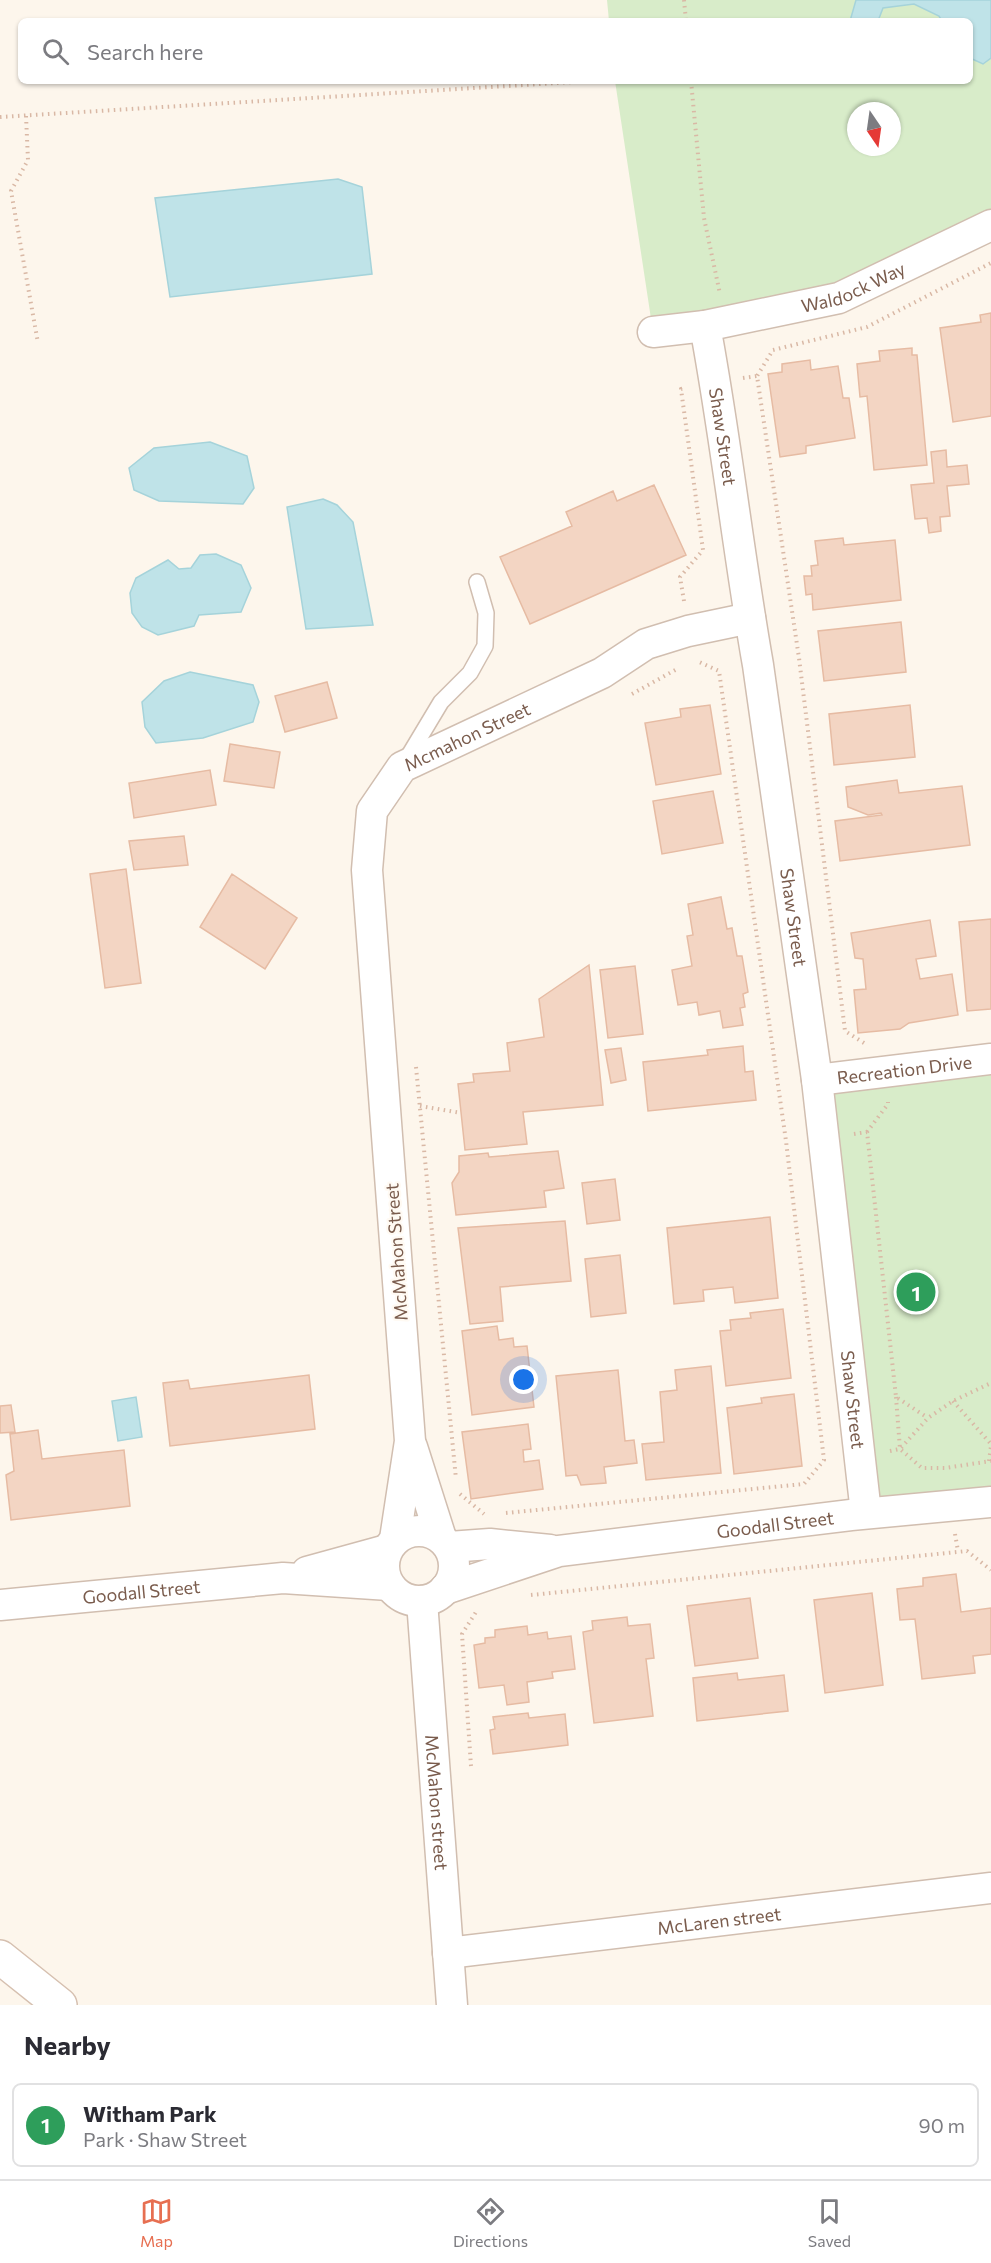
<!DOCTYPE html>
<html lang="en">
<head>
<meta charset="utf-8">
<style>
	:root { --surface:#fff; --page:#f7f7f7; --text:#2b2b33; --muted:#7c7c81; --line:#e1e1e2; --accent:#e76f51 }
	body { margin:0; font-family:Commissioner,sans-serif; background:var(--page); color:var(--text) }
	.compass { position:absolute; left:847px; top:102px; width:54px; height:54px; border-radius:50%; background:var(--surface); box-shadow:0 2px 4px #0004; rotate:167deg }
	.you { position:absolute; left:524px; top:1380px; width:21px; height:21px; margin:-15px; border:4px solid #fff; border-radius:50%; background:#1a73e8; box-shadow:0 0 0 9px #1a73e833 }
	.badge { display:grid; place-items:center; width:39px; height:39px; border-radius:50%; background:var(--accent); color:#fff; font-size:20px; font-weight:700 }
	.pin { position:absolute; translate:-50% -50%; border:3px solid #fff; box-shadow:0 2px 6px #0006 }
	.list { margin:0; padding:0; list-style:none }
	h2 { display:flex; justify-content:space-between; align-items:center; height:78px; margin:0; padding:0 24px; font-size:26px }
	h2 small { font-size:20px; font-weight:400; color:var(--muted) }
	.list li { display:grid; grid-template-columns:39px 1fr auto; gap:18px; align-items:center; box-sizing:border-box; height:84px; margin:0 12px 12px; padding:0 12px; border:2px solid var(--line); border-radius:9px }
	.list b { display:block; font-size:22px; white-space:nowrap }
	.list p { margin:0; font-size:20px; white-space:nowrap; color:var(--muted) }
	.list em { font-size:20px; font-style:normal; color:var(--muted) }
	.icon { flex:none; width:33px; height:33px; fill:none; stroke:currentColor; stroke-width:2; stroke-linecap:round; stroke-linejoin:round }
	.map { position:relative; flex:none; width:991px; height:2005px; overflow:hidden }
	.search { position:absolute; background:var(--surface); box-shadow:0 2px 4px #0004; left:18px; right:18px; top:18px; height:66px; display:flex; align-items:center; gap:15px; box-sizing:border-box; padding:0 21px; border-radius:9px; color:var(--muted); font-size:22px }
	.sheet { height:174px; background:var(--surface) }
	nav { display:flex; justify-content:space-around; align-items:center; box-sizing:border-box; height:84px; border-top:2px solid var(--line); background:var(--surface); font-size:16px; color:var(--muted) }
	nav a { display:grid; justify-items:center; gap:3px }
	nav .on { color:var(--accent) }
	.map>svg:first-child { display:block }
</style>
</head>
<body>
<div class="map">
<svg width="991" height="2005" viewBox="0 0 991 2005">
	<rect width="100%" height="100%" fill="#fdf6ec"/>
	<!-- green -->
	<path fill="#d8ecc9" fill-rule="evenodd" d="M607 0H991V225L839 298 653 332 615 81H970V21H609ZM856 111H892V147H856Z
		M991 1059V1502L866 1513 817 1080Z"/>
	<!-- water -->
	<path fill="#bfe3e8" stroke="#a5d3da" stroke-width="1.5" d="M856 0H991V58L983 64 970 58V21H942L939 16 914 4 883 8 878 21H850Z
		M338 179 362 187 372 274 170 297 155 198Z
		M210 442 247 456 254 488 243 504 159 501 134 490 129 468 154 448Z
		M323 499 337 505 353 522 373 625 306 629 287 507Z
		M216 554 241 565 251 588 241 612 199 615 194 626 158 635 142 627 132 613 130 593 136 578 168 560 179 569 191 568 200 555Z
		M190 672 253 685 259 702 253 722 203 738 156 743 145 727 142 702 164 681Z
		M136 1397 142 1437 118 1441 112 1401Z"/>
	<!-- building -->
	<path fill="#f3d5c3" stroke="#e6bba3" stroke-width="1.5" d="M991 313V416L953 422 940 328 981 322 980 315Z
		M912 348V355H917L927 465 874 470 867 396 860 397 857 364 880 361 879 351Z
		M810 360 811 370 838 366 843 398H849L855 438 806 446V453L780 457 768 374 782 372V364Z
		M946 450 947 467 967 465 969 484 947 486 950 516 940 517 941 531 929 533 927 518 915 519 911 485 934 483 931 452Z
		M654 485 686 555 530 624 500 557 572 526 566 512 613 491 617 501Z
		M843 538 844 545 895 540 901 600 813 610 812 594 806 595 804 576H812L811 566 818 565 815 541Z
		M901 622 906 672 824 681 818 631Z
		M327 682 337 718 285 732 275 696Z
		M710 705 721 774 656 785 645 723 681 717 680 709Z
		M910 705 915 757 834 765 829 714Z
		M230 744 280 752 274 788 224 781Z
		M210 770 216 805 134 818 129 783Z
		M897 780 899 793 962 786 970 845 840 861 835 821 882 815 881 813 868 815 848 807 846 787Z
		M713 791 723 843 662 854 653 801Z
		M184 836 188 865 134 870 129 841Z
		M126 869 141 983 105 988 90 874Z
		M232 874 297 918 265 969 200 927Z
		M721 897 727 929 732 928 737 956H742L748 992 743 994 745 1007 740 1008 743 1025 723 1028 720 1011 699 1015 697 1002 678 1005 672 970 692 966 687 936 693 935 688 904Z
		M991 919V1009L967 1011 959 922Z
		M930 920 936 956 916 959 920 979 952 974 958 1015 909 1023 900 1029 858 1033 854 990 866 989 863 959 855 958 851 933Z
		M589 965 603 1105 523 1112 527 1144 465 1150 458 1084 474 1082 473 1074 510 1071 507 1043 544 1037 539 999Z
		M635 966 643 1034 608 1038 600 970Z
		M743 1046 745 1072 753 1071 756 1100 648 1111 643 1062 708 1055 707 1050Z
		M621 1048 626 1080 611 1083 605 1050Z
		M558 1151 564 1188 544 1191 546 1207 456 1215 452 1183 459 1172V1156L488 1153 489 1157Z
		M615 1179 620 1220 587 1224 582 1183Z
		M770 1217 778 1298 735 1303 733 1287 703 1290 704 1301 674 1304 667 1228Z
		M565 1221 571 1281 500 1287 503 1321 470 1324 458 1228Z
		M620 1255 626 1313 591 1317 585 1259Z
		M783 1309 791 1378 726 1386 720 1331 731 1330 730 1320 751 1318 750 1313Z
		M497 1326 499 1340 513 1338 514 1347 527 1346 534 1407 472 1415 462 1331Z
		M711 1366 721 1473 646 1480 642 1444 664 1442 660 1392 677 1390 675 1370Z
		M618 1370 625 1441 634 1440 637 1463 604 1467 606 1483 581 1485 577 1475 566 1476 556 1376Z
		M309 1375 315 1429 170 1446 163 1383 188 1380 190 1389Z
		M794 1394 802 1466 734 1474 727 1408 762 1403 761 1398Z
		M11 1405 15 1432 0 1433V1406Z
		M528 1424 531 1449 523 1450 524 1462 539 1460 543 1489 471 1499 462 1432Z
		M38 1430 42 1459 124 1450 130 1506 11 1520 6 1475 14 1471 10 1434Z
		M956 1574 961 1612 991 1608V1654L973 1656 975 1673 922 1679 915 1619 900 1620 897 1589 923 1586V1578Z
		M872 1593 883 1685 825 1693 814 1600Z
		M750 1598 758 1658 695 1666 687 1606Z
		M627 1617 628 1626 650 1624 654 1658 646 1659 653 1716 594 1723 583 1632 593 1630 592 1621Z
		M527 1626 528 1635 547 1632 548 1639 571 1636 575 1669 552 1672 553 1678 527 1682 529 1702 507 1705 504 1685 479 1688 474 1645 485 1643V1638L495 1637V1630Z
		M737 1673 738 1680 784 1675 788 1711 697 1721 693 1678Z
		M528 1713 529 1718 565 1714 568 1745 493 1754 490 1730 495 1729 493 1717Z"/>
	<g fill="none" stroke-linecap="round" stroke-linejoin="round">
		<!-- lane casing -->
		<g stroke="#d1beb0" stroke-width="18">
			<path id="lane" d="M405 762 441 702 470 673 485 646 486 613 477 582"/>
		</g>
		<!-- street casing -->
		<g stroke="#d1beb0" stroke-width="33">
			<g id="street">
				<path id="s1" d="M705 326C726 438 738 552 758 665L817 1080 866 1513"/>
				<path id="s2" d="M653 332 705 326 839 298 991 225"/>
				<path id="s3" d="M817 1080 991 1059"/>
				<path d="M412 1447 441 1538"/>
				<circle cx="419" cy="1566" r="35"/>
				<path id="s4" d="M395 1539 410 1441 367 870 372 811 402 767 602 673 646 644 688 631 750 618"/>
				<path d="M449 1547 490 1544 550 1550"/>
				<path d="M307 1572 387 1550"/>
				<path id="s5" d="M445 1589 559 1551 851 1515 991 1502"/>
				<path id="s6" d="M422 1601 452 2005"/>
				<path id="s7" d="M0 1605 283 1578 389 1585"/>
				<path id="s8" d="M448 1953 991 1888"/>
			</g>
		</g>
		<!-- secondary casing -->
		<g stroke="#d6c0b0" stroke-width="36">
			<path id="secondary" d="M0 1957 60 2005"/>
		</g>
		<!-- path -->
		<path stroke="#d9b8a5" stroke-width="4" stroke-dasharray="1.5 4.5" stroke-linecap="butt" d="M684 0 686 21
			M691 81 704 218 720 294
			M26 116 28 160 11 191 38 343
			M0 117 589 81
			M743 378 757 376
			M684 601 680 577 703 550 681 389 686 388
			M632 694 677 669
			M864 1043 845 1031 799 658 757 376 773 350 867 327 991 263
			M416 1067 456 1479
			M420 1106 461 1113
			M867 1132 888 1104V1102
			M854 1134 867 1132 896 1397 928 1418
			M896 1397 900 1449 922 1468H945L991 1461
			M953 1401 991 1444
			M890 1451 900 1449 928 1418 953 1401 991 1383
			M989 1461 991 1446
			M460 1494 484 1514
			M506 1513 804 1484 824 1460 786 1141 719 671 697 661
			M955 1534 958 1551
			M531 1595 967 1551 991 1570
			M471 1766 462 1634 476 1612"/>
		<!-- lane -->
		<use href="#lane" stroke="#fff" stroke-width="15"/>
		<!-- street -->
		<use href="#street" stroke="#fff" stroke-width="30"/>
		<!-- secondary -->
		<use href="#secondary" stroke="#fff" stroke-width="33"/>
	</g>
	<g text-anchor="middle" dominant-baseline="central" stroke-width="4.5" stroke-linejoin="round" paint-order="stroke">
		<!-- street labels -->
		<g font-size="18" fill="#7a5c4d" stroke="#fffaf3">
			<text stroke="none"><textPath href="#s2" startOffset="206">Waldock Way</textPath></text>
			<text stroke="none"><textPath href="#s1" startOffset="112">Shaw Street</textPath></text>
			<text stroke="none"><textPath href="#s4" startOffset="856">Mcmahon Street</textPath></text>
			<text stroke="none"><textPath href="#s1" startOffset="598">Shaw Street</textPath></text>
			<text stroke="none"><textPath href="#s3" startOffset="88">Recreation Drive</textPath></text>
			<text transform="translate(396 1252) rotate(-94)">McMahon Street</text>
			<text stroke="none"><textPath href="#s1" startOffset="1084">Shaw Street</textPath></text>
			<text stroke="none"><textPath href="#s5" startOffset="338">Goodall Street</textPath></text>
			<text stroke="none"><textPath href="#s7" startOffset="142">Goodall Street</textPath></text>
			<text stroke="none"><textPath href="#s6" startOffset="202">McMahon street</textPath></text>
			<text stroke="none"><textPath href="#s8" startOffset="273">McLaren street</textPath></text>
		</g>
	</g>
</svg>
<svg class="compass" viewBox="-18 -18 36 36"><path d="M0-13l5 13h-10z" fill="#e53935"/><path d="M0 13l5-13h-10z" fill="#7c7c81"/></svg>
<div class="you"></div>
<div class="pin badge" style="left:916px;top:1292px;background:#2e9e5b">1</div>
<div class="search"><svg class="icon" aria-label="search" viewBox="0 0 24 24"><circle cx="10" cy="10" r="6"/><path d="M15 15l6 6"/></svg>Search here</div>
</div>
<section class="sheet">
<h2>Nearby<small></small></h2>
<ul class="list">
<li><span class="badge" style="background:#2e9e5b">1</span><div><b>Witham Park</b><p>Park · Shaw Street</p></div><em>90 m</em></li>
</ul>
</section>
<nav>
<a class="on"><svg class="icon" aria-label="map" viewBox="0 0 24 24"><path d="M3 6l6-2 6 2 6-2v14l-6 2-6-2-6 2zM9 4v14M15 6v14"/></svg>Map</a>
<a><svg class="icon" aria-label="directions" viewBox="0 0 24 24"><path d="M12 3l9 9-9 9-9-9zM9 14v-3h6M13 9l2 2-2 2"/></svg>Directions</a>
<a><svg class="icon" aria-label="saved" viewBox="0 0 24 24"><path d="M7 4h10v16l-5-4-5 4z"/></svg>Saved</a>
</nav>
</body>
</html>
